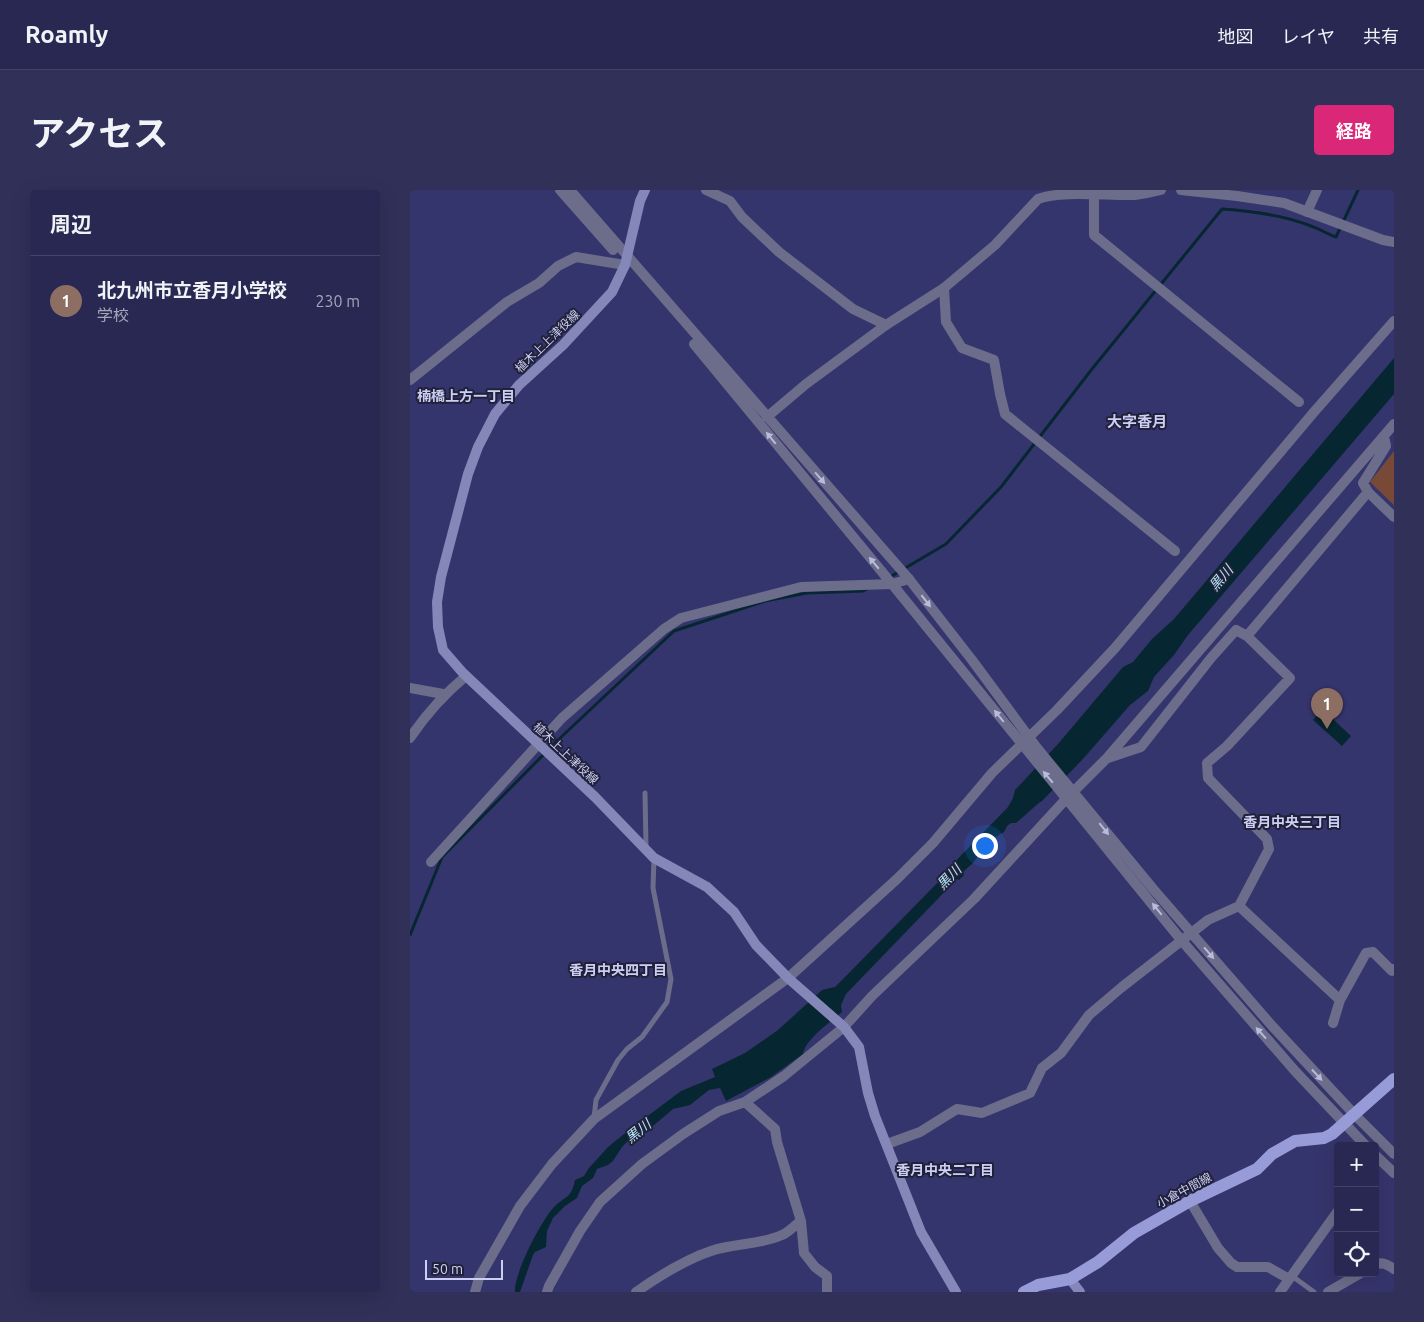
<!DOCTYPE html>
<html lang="ja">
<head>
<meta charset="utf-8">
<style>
	:root { --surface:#282852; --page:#303059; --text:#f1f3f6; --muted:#a5a6b8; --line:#444469; --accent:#db2777 }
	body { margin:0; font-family:Ubuntu,"Noto Sans JP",sans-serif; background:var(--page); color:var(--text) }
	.controls { position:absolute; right:15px; bottom:15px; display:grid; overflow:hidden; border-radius:5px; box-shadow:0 5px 20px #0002 }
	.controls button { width:45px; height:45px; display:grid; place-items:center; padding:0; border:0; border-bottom:1px solid var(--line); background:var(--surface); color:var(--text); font:25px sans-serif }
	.scale { position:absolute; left:15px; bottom:12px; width:78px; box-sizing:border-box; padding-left:5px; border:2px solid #cccff2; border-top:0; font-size:14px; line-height:18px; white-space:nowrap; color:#cccff2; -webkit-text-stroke:4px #20213a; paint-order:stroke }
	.you { position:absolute; left:574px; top:655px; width:18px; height:18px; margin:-12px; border:4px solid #fff; border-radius:50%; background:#1a73e8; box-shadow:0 0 0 8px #1a73e833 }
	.badge { display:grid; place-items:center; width:32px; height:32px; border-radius:50%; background:var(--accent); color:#fff; font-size:16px; font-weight:700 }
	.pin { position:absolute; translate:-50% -41px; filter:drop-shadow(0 1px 2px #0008) }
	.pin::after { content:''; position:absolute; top:26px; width:18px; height:15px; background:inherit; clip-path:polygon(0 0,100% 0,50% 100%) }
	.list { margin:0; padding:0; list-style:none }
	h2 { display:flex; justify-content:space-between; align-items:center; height:65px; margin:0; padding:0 20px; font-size:21px }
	h2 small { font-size:16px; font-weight:400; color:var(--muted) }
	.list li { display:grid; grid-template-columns:32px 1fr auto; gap:15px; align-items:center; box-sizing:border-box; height:90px; padding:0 20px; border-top:1px solid var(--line) }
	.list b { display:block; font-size:19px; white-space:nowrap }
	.list p { margin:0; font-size:16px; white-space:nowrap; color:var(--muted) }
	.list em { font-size:16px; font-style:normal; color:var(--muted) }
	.icon { flex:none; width:28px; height:28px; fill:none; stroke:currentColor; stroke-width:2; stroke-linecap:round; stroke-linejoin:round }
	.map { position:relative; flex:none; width:984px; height:1102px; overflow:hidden; border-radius:5px }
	header { display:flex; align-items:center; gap:30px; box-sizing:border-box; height:70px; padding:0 25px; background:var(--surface); border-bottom:1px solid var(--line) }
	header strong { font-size:24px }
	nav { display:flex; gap:28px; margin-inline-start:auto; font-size:18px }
	.intro { display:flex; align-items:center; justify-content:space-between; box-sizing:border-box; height:120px; padding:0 30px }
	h1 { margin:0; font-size:35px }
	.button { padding:12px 22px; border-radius:5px; background:var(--accent); color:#fff; font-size:18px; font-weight:700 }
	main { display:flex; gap:30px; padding:0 30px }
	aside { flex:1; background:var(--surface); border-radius:5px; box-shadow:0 5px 20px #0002 }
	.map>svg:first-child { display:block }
</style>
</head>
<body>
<header>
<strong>Roamly</strong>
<nav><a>地図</a><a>レイヤ</a><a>共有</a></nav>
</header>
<div class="intro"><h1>アクセス</h1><a class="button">経路</a></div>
<main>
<aside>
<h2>周辺<small></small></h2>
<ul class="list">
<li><span class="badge" style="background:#8d6e63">1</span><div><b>北九州市立香月小学校</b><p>学校</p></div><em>230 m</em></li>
</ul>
</aside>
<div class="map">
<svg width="984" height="1102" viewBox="0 0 984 1102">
	<rect width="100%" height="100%" fill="#35356d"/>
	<!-- green -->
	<path fill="#794937" d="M984 261V315L960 292Z"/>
	<!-- water -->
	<path fill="#062731" d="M984 168V204L778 445 764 465 744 487 738 501 720 515 673 569 631 612H630L606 633H601L597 636 594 642 577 652 564 672 553 682 554 685 549 690 547 689 436 804 431 815 432 822C421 831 395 850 393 864L361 887 316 911 310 898 299 900 280 915 263 919 237 941 220 949 212 957 203 971 198 975 187 979 183 988 172 996 167 1008 155 1016 143 1028 137 1041 136 1057 125 1062 123 1065 110 1102H105C104 1083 131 1031 144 1017 156 1005 161 1009 165 990L174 986 179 978 198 957 214 944 225 939 239 925 271 901 305 887 302 879 335 863 368 840 412 800 425 797 437 785 538 682 537 680 598 617 603 608 605 600 648 554 713 477 723 472 742 449 764 429Z
		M912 519 941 546 932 556 903 530Z"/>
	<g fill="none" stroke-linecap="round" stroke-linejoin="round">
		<!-- stream -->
		<path stroke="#062731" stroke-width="3" d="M480 387 536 354 591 297 682 179 812 19C842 21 873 25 901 36 910 39 917 44 926 47L948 0
			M0 745 32 667 148 550 264 441 355 411 397 403 453 401 457 399"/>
		<!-- service -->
		<path stroke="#6b6d8b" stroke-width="5" d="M235 603 236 657
			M184 928 186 910 208 870 217 859 232 847 257 812 261 789 243 698 244 668
			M882 1086 904 1102"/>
		<!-- minor -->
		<path stroke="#6b6d8b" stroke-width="10" d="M296 0 320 11 332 27 369 62 443 119 476 135
			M684 4V45L889 212
			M897 22 907 0
			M534 98 536 132 552 158 584 170 590 204 595 224 765 361
			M0 190 97 112 129 93 148 76 166 67 215 75
			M837 446 958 302 953 293 976 256 974 246
			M0 498 33 504
			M0 548C17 523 33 505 56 486
			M21 672 152 528 254 439 271 428 391 397 482 394 499 389
			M829 716 930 810
			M923 833 930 810 956 763 963 762 982 781 984 779
			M335 912 365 939 367 952 391 1031 394 1063 405 1077 417 1086V1102
			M477 954 510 942 547 919 572 923 620 903 632 878 651 863 679 825 712 797 798 730 829 716 859 659 857 649 798 588 797 573 817 556 880 488 837 446 826 440 801 468 731 557 698 568
			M780 1011 808 1058 821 1073 827 1077H858L879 1089
			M965 1075C972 1071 978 1075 984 1079
			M137 1102 139 1096 170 1041 190 1012 232 974 273 944 309 921 335 912 374 886 434 837 462 806 564 709 656 609 697 568 984 234
			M226 1102C249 1086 274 1070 301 1061 324 1053 350 1055 372 1045 379 1042 385 1035 391 1031
			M870 1102 928 1021
			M918 1102 951 1083"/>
		<!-- tertiary -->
		<path stroke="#6b6d8b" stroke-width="10" d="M150 0 203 60
			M160 0 499 389 562 470 627 558 744 700 863 837 945 925 984 964
			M771 0 827 6 874 13 973 50 984 52
			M284 154 482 394 772 751 885 881 956 956
			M357 227 396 194 476 135 534 98 585 55 628 9C651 0 698 6 725 5 733 4 743 2 751 0
			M958 302 984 327
			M965 965 984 983
			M65 1102 69 1088 110 1016 142 974 184 929 378 788 487 689 523 653 582 583 647 520 705 458 904 222 984 131"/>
		<!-- secondary -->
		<path stroke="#8487b7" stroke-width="10" d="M235 0 230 11 215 75 202 102 153 155 109 195 85 224 68 257 58 284 31 387 27 412 28 437 33 460 53 483 185 607 244 668 297 697 324 722 346 755 378 788 434 837 449 857 458 903 465 926 511 1042 546 1102
			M660 1089 670 1102"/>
		<!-- primary -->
		<path stroke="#979bd8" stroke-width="12" d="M614 1102 628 1095 660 1089 688 1072 724 1043 780 1011 847 979 862 964 885 951 914 948 922 944 984 889"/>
	</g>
	<!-- one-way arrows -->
	<defs><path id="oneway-solid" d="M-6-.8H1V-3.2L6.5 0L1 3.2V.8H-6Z" transform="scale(1.25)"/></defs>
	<g fill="#b9bbdd">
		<use href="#oneway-solid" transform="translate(361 248) rotate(-129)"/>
		<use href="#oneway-solid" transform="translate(410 288) rotate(49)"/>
		<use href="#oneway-solid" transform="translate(464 373) rotate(-130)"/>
		<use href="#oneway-solid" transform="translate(516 411) rotate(52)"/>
		<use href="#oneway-solid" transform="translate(589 526) rotate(-129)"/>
		<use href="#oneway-solid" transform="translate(638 587) rotate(-130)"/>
		<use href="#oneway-solid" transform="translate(694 639) rotate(51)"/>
		<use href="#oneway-solid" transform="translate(747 719) rotate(-129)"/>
		<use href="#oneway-solid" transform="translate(799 763) rotate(49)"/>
		<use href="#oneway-solid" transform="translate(851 843) rotate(-132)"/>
		<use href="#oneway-solid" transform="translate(907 885) rotate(47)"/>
	</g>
	<g text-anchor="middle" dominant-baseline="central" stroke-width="4" stroke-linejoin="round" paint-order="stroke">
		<!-- street labels -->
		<g font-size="12" fill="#cccff2" stroke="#20213a">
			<text transform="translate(137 151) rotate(-44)">植木上上津役線</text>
			<text transform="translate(156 563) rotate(43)">植木上上津役線</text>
			<text transform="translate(774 1000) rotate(-28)">小倉中間線</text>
		</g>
		<!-- neighbourhood labels -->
		<g font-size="14" font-weight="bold" fill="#cccff2" stroke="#20213a">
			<text x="56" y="206">楠橋上方一丁目</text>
			<text x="882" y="632">香月中央三丁目</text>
			<text x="208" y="780">香月中央四丁目</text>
			<text x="535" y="980">香月中央二丁目</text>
		</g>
		<!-- water labels -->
		<g font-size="14" font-style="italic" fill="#b7e6f7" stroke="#20213a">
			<text transform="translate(811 388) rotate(-50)">黒川</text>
			<text transform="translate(539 687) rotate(-46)">黒川</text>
			<text transform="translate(228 941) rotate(-39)">黒川</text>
		</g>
		<!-- quarter labels -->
		<g font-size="15" font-weight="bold" fill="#cccff2" stroke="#20213a">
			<text x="727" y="231">大字香月</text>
		</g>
	</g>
</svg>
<div class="controls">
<button>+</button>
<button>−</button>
<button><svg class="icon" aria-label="locate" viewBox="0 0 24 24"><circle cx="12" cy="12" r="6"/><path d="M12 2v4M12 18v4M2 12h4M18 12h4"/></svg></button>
</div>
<div class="scale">50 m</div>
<div class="you"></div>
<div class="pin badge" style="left:917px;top:539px;background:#8d6e63">1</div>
</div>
</main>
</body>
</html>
